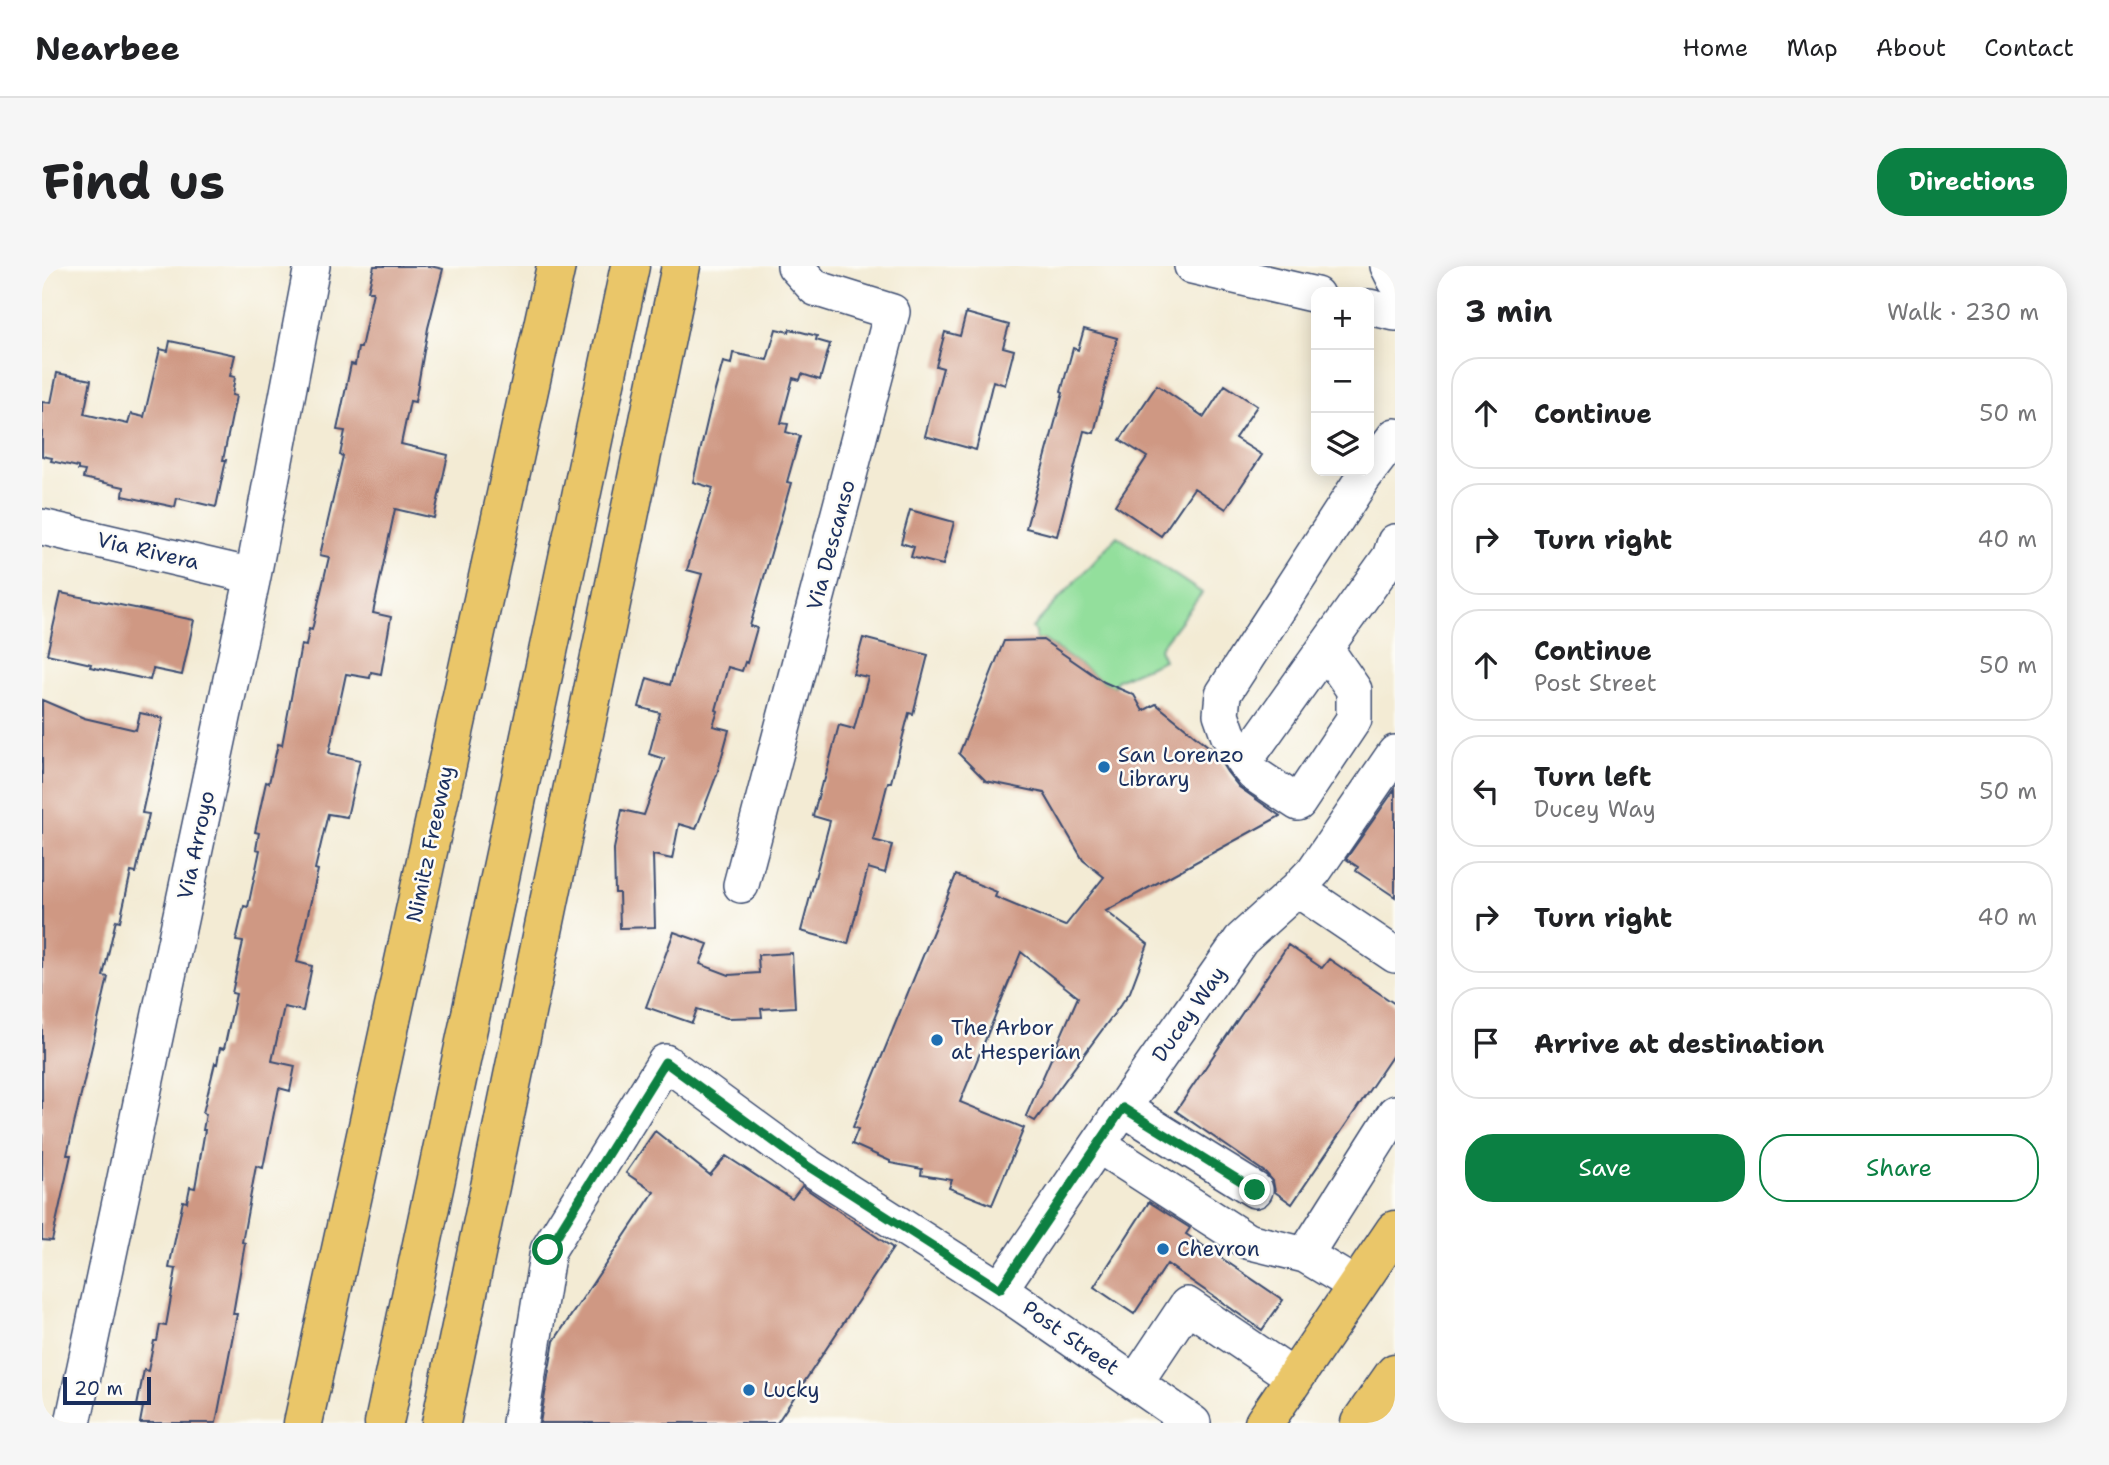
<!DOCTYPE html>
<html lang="en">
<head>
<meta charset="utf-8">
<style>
	:root { --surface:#fff; --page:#f6f6f6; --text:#202124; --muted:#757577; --line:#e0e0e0; --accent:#0b8043 }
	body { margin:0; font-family:"Shantell Sans",sans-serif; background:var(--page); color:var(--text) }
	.controls { position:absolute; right:21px; top:21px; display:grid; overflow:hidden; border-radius:14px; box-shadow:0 4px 18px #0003 }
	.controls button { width:63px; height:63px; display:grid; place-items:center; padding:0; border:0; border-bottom:2px solid var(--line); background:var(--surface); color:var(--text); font:35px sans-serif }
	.scale { position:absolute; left:21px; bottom:18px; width:88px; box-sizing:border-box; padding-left:7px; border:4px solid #1b2f5e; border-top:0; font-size:19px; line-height:24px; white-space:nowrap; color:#1b2f5e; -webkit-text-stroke:5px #fdfcf7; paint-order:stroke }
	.stop { position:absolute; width:21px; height:21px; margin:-16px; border:5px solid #0b8043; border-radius:50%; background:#fff }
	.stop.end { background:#0b8043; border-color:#fff; box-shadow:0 2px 7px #0008 }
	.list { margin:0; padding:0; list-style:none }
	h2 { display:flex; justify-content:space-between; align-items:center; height:91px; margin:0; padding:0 28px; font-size:30px }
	h2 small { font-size:23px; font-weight:400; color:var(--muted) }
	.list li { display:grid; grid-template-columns:46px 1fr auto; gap:21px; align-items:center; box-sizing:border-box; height:112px; margin:0 14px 14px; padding:0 14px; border:2px solid var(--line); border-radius:28px }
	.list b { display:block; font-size:26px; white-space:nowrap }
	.list p { margin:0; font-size:23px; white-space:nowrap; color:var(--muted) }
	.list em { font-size:23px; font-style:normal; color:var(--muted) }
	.actions { display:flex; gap:14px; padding:21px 28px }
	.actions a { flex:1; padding:16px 0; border:2px solid var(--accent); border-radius:28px; text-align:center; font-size:24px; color:var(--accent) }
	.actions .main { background:var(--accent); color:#fff }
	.icon { flex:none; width:38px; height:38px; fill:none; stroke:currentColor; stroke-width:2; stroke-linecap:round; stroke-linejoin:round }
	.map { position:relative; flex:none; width:1353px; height:1157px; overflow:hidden; border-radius:28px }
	header { display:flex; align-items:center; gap:42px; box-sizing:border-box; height:98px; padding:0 35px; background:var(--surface); border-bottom:2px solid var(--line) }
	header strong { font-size:33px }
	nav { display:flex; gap:38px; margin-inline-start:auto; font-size:24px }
	.intro { display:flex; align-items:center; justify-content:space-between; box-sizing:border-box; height:168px; padding:0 42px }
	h1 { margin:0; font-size:49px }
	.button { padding:18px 32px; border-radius:28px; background:var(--accent); color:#fff; font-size:24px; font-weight:700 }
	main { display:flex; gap:42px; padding:0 42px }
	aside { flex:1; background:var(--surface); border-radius:28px; box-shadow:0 4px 18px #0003 }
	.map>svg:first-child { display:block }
</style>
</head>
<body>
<header>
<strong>Nearbee</strong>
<nav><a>Home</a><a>Map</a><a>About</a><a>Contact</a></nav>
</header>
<div class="intro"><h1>Find us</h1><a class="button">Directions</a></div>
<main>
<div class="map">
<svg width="1353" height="1157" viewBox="0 0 1353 1157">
	<rect width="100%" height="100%" fill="#fdfcf7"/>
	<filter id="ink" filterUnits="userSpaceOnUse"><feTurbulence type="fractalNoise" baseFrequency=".0143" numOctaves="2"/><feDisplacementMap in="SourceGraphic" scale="14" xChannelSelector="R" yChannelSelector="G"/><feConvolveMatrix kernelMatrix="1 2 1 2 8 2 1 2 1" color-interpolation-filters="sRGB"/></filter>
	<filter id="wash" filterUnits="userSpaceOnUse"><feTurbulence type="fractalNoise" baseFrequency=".00686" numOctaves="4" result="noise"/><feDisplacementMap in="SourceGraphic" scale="28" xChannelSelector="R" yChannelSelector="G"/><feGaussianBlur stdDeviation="1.57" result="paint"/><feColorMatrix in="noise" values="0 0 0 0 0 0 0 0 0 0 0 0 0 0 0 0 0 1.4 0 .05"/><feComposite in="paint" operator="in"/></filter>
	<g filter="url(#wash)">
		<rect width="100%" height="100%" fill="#f3ebd4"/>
		<!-- green -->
		<path fill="#93df9c" stroke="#57877d" stroke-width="2" d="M1075 270 1160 327 1117 383 1122 394 1075 414 1072 421 1062 416 1002 374 994 375V367L990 362Z"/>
		<g id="blocks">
			<!-- building -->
			<path fill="#cf9883" d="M332 0H388L401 3 386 62 373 136 368 135 359 178 406 189 392 252 353 243 331 347 349 351 339 408 329 406 328 412 304 408 287 487 318 494 305 551 286 548 273 603 276 604 255 696 270 700 261 745 242 741 230 795 253 800 248 825 237 822 221 902 214 900 200 976 203 977 191 1048H195L174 1157H98L101 1141 95 1140 102 1104 106 1105 112 1075H115L118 1059 124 1060 134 1003 127 1002 141 935 145 936 148 921 153 922 163 864H161L164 848 161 847 173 797 175 798 178 782 182 783 194 728 190 727 201 676 194 675 202 640 206 641 218 584 214 583 217 567 213 566 224 516 227 517 236 478 240 479 259 379 264 380 267 363 270 364 287 291 278 289 301 190 298 189 303 165 295 164 309 98 313 99 316 82H319L331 26 326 25Z
				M924 47 967 59 961 81 972 84 963 119 951 115 934 184 883 170 901 102 894 100 903 66 918 70Z
				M734 63 747 66 748 63 775 70 774 74 788 78 778 114 760 108 758 114 751 112 739 157 746 158 744 166 758 170 745 216 749 217 708 360 715 362 705 397 703 396 700 405 686 401 674 444 676 445 671 460 687 464 675 508 654 563 637 558 630 593 611 589 613 661 578 662 577 627H573L572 583 580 544 602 549 622 493 607 488 618 447 597 441 605 412 628 419 660 308 645 304 671 222 651 216 669 139 681 96 689 98 691 87 725 94Z
				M1042 63 1075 72 1052 167 1042 165 1015 270 984 262 1021 127 1019 126 1031 82 1036 84Z
				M128 75 193 89 188 110 193 111 190 129 194 130 181 194H184L174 241 135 232 133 241 81 230 82 221 41 212 43 205 36 204V201L9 195 10 192 0 190V136L9 137 15 107 49 114 42 148 86 158 89 148 102 151 118 83 126 85Z
				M1115 119 1162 151 1183 119 1215 140 1193 172 1220 189 1184 243 1152 222 1119 270 1073 239 1105 191 1078 174Z
				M868 244 912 256 901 299 869 291 872 281 859 277Z
				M19 327 152 354 140 409 111 403 108 414 48 401 49 398 5 388Z
				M821 372 886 389 871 448 867 447 849 516H846L831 574 850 579 843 607 826 602 806 678 759 665 788 555 771 550 780 516H782L797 459 812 463 826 411 811 408Z
				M1001 374 1062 416 1092 429 1101 445 1114 438 1172 485 1185 506 1197 521 1238 550 1064 645 1106 678 1088 726 993 855 984 850 1036 731 979 686 918 836 982 862 950 939 907 922 910 914 879 909 880 903 848 897V895L810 878 816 863 811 861 914 609 955 626 953 631 1023 660 1062 611 1041 594 1002 527 944 515 917 488 962 375Z
				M0 434 42 452 94 464 98 447 121 452 100 547 107 548 94 607 89 606 78 655 74 654 61 710 66 711 25 889H29L10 975 0 974Z
				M1353 523V631L1314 605 1316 601 1304 593Z
				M632 666 666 678 658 698 687 709 717 707 716 689 750 687 753 741 719 743 720 751 685 752 655 743 650 757 604 741Z
				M1246 679 1280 702 1287 693 1353 738V786L1250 938 1233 926 1231 915 1224 907 1134 845Z
				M613 865 668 909 684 890 750 933 760 920 851 982 735 1157H498L512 1075 612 926 584 907Z
				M1107 936 1148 962 1144 968 1241 1034 1220 1064 1125 998 1092 1048 1052 1021Z"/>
		</g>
	</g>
	<g filter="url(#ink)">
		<use href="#blocks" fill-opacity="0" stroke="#3b4b70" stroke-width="2"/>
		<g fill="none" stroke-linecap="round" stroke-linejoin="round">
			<!-- minor casing -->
			<g stroke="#3b4b70" stroke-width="38">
				<path id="minor" d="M1150 0 1274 29
					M1346 0 1353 14
					M1327 41 1353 47
					M0 261 211 310
					M1283 382 1312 424V453L1256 537 1212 508 1202 496 1186 468 1179 448 1181 428 1321 212 1353 170
					M1202 496 1348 291 1353 276
					M699 619 850 46 773 22 753 0
					M1255 623 1353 689
					M1081 842 1213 924
					M1056 879 1205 975 1263 989 1315 1020
					M1263 989 1353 847
					M958 1023 1081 842 1199 674 1255 623 1272 605 1353 487
					M1093 1117 1145 1039 1253 1112
					M31 1157 211 310 270 0
					M478 1157 506 984 623 796 764 899 958 1023 1151 1157"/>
			</g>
			<!-- major casing -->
			<g stroke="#3b4b70" stroke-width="41">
				<path id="major" d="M1222 1157 1353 964
					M1318 1157 1353 1107"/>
			</g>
			<!-- highway casing -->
			<g stroke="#3b4b70" stroke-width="41">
				<path id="highway" d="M261 1157 514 0
					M342 1157 588 0
					M399 1157 639 0"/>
			</g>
			<!-- minor -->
			<use href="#minor" stroke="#fff" stroke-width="35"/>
			<!-- major -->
			<use href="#major" stroke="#eac669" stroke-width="38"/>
			<!-- highway -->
			<use href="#highway" stroke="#eac669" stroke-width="38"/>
		</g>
	</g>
	<g fill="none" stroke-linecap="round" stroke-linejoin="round" filter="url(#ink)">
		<!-- route -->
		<path stroke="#0b8043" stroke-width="9" d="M506 984 623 796 764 899 958 1023 1081 842 1213 924"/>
	</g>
	<!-- markers -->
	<g fill="#1f6fb2" stroke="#fdfcf7" stroke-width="2.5">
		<circle cx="1062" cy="501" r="7"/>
		<circle cx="895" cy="774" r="7"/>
		<circle cx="1121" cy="983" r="7"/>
		<circle cx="707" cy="1124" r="7"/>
	</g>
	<g text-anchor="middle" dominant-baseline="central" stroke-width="5" stroke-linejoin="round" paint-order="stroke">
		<!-- street labels -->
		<g font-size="21" fill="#1b2f5e" stroke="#fdfcf7">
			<text transform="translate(789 279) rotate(-75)">Via Descanso</text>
			<text transform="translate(106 285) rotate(13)">Via Rivera</text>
			<text transform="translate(388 578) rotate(-78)">Nimitz Freeway</text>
			<text transform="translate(154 579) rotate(-78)">Via Arroyo</text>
			<text transform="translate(1147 748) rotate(-55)">Ducey Way</text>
			<text transform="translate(1029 1072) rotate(35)">Post Street</text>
		</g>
		<!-- poi labels -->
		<g font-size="21" fill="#1b2f5e" stroke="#fdfcf7" text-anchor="start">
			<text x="1076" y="489">San Lorenzo<tspan x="1076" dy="24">Library</tspan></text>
			<text x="909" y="762">The Arbor<tspan x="909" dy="24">at Hesperian</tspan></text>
			<text x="1135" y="983">Chevron</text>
			<text x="721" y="1124">Lucky</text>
		</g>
	</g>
</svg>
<div class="controls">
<button>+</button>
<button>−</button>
<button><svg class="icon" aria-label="layers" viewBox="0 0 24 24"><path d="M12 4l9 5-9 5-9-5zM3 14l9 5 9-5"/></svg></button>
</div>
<div class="scale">20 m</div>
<div class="stop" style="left:506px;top:984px"></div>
<div class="stop end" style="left:1213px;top:924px"></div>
</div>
<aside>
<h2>3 min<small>Walk · 230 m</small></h2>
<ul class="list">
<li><svg class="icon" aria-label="ahead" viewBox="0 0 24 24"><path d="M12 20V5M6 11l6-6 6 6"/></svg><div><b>Continue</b></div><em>50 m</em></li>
<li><svg class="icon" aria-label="right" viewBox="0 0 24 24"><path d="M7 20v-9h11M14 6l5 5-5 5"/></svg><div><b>Turn right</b></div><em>40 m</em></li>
<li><svg class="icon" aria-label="ahead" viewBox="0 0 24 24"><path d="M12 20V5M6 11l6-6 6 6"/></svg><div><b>Continue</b><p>Post Street</p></div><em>50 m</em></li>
<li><svg class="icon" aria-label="left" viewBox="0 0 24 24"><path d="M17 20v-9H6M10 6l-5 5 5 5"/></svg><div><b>Turn left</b><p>Ducey Way</p></div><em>50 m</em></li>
<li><svg class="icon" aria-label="right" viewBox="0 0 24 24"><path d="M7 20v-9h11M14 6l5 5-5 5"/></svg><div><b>Turn right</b></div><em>40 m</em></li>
<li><svg class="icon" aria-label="arrive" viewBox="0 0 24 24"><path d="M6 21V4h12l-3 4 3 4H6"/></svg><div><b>Arrive at destination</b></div></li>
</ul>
<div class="actions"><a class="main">Save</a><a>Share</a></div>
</aside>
</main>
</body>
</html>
